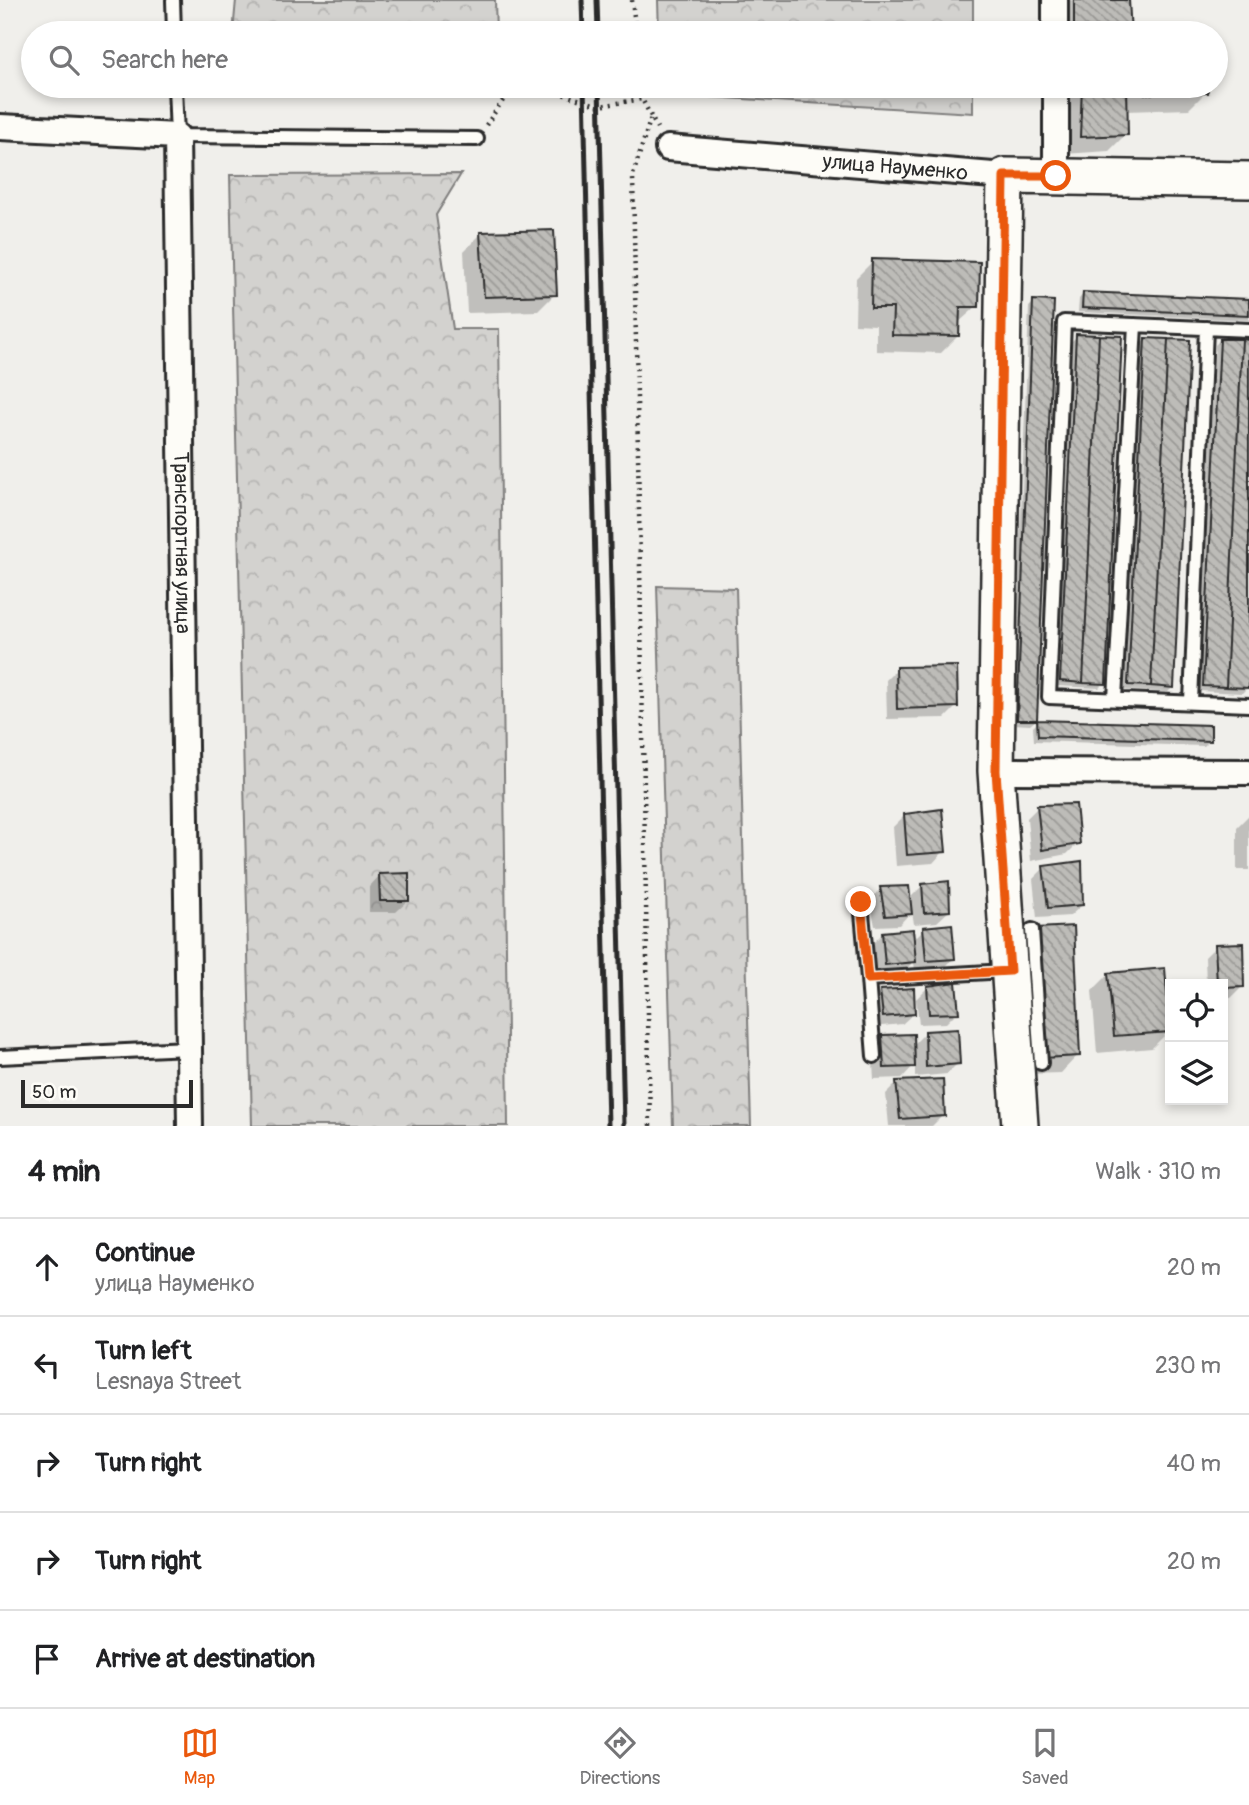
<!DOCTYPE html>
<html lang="en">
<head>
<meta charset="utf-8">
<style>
	:root { --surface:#fff; --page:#f6f6f6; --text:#202124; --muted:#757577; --line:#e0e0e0; --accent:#ea580c }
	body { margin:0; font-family:Pangolin,sans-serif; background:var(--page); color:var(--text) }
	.controls { position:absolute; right:21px; bottom:21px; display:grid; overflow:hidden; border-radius:0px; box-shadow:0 4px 10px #0003 }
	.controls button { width:63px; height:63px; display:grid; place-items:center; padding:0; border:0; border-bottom:2px solid var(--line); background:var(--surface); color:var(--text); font:35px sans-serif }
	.scale { position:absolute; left:21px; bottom:18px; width:172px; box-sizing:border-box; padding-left:7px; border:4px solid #2b2b2b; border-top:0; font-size:19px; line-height:24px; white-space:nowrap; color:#2b2b2b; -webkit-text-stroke:5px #fdfcf7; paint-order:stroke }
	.stop { position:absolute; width:21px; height:21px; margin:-16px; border:5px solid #ea580c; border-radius:50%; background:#fff }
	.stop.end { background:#ea580c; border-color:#fff; box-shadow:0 2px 7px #0008 }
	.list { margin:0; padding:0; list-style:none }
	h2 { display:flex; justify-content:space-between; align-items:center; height:91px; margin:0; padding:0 28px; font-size:30px }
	h2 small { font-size:23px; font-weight:400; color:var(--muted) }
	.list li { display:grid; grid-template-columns:46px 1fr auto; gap:21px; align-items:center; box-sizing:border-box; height:98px; padding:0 28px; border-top:2px solid var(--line) }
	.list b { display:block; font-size:26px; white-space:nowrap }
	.list p { margin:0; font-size:23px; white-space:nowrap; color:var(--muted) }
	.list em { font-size:23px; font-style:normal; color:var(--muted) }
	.icon { flex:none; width:38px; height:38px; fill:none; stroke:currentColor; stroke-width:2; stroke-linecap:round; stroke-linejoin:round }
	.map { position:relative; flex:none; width:1249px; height:1126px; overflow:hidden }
	.search { position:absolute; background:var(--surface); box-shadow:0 4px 10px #0003; left:21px; right:21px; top:21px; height:77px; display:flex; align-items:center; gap:18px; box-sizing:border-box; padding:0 24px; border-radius:38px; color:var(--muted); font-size:26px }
	.sheet { height:581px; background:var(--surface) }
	nav { display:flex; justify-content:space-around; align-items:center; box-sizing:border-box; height:98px; border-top:2px solid var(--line); background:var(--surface); font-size:19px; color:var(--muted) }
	nav a { display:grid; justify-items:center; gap:4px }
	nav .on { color:var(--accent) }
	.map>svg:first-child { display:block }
</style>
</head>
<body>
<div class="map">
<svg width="1249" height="1126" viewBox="0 0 1249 1126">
	<defs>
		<pattern id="forest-crowns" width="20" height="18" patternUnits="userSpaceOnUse" patternTransform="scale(1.75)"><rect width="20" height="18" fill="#d3d2cf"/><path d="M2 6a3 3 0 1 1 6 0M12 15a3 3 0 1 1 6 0" fill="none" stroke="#b5b4b2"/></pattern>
		<pattern id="building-back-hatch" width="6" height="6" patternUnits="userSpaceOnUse" patternTransform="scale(1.75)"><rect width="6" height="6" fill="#bdbcb8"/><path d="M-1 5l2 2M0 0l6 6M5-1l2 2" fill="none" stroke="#9a9996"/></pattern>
	</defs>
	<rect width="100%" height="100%" fill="#f0efeb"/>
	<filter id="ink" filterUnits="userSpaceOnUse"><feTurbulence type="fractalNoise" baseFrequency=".0143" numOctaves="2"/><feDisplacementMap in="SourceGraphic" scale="14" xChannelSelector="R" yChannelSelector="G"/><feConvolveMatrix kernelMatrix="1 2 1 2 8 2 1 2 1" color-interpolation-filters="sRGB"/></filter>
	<g filter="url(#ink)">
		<!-- forest -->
		<path fill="url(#forest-crowns)" stroke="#7f7e7d" stroke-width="2" d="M236 0H495L496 33H233Z
			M658 0H973V33H659Z
			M354 86H497V94Z
			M659 86H973V113L660 94Z
			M461 174 436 215 453 329H499L508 1126H252L230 175Z
			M657 586 736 588 751 1126H673Z"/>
		<!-- shadow -->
		<path fill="#0003" d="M1065 0H1128L1129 33H1057Z
			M1066 86H1205L1206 92 1189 109 1126 111V134L1109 151 1064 154Z
			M481 234 555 294 538 311 467 313 464 251Z
			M873 261 977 306 958 323V336L941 353 876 351V325L855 324 856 278Z
			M1084 293 1249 301V320L1078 312 1079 299Z
			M1034 302 1036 720 1030 725 1013 724 1029 307Z
			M1077 336 1104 683 1099 688 1056 686 1072 341Z
			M1145 339 1173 687 1168 692 1124 690 1140 345Z
			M1220 340 1249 342V655L1247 688 1242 693 1199 691 1215 345Z
			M897 669 956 707 945 718 887 719 886 680Z
			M1038 722 1209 741 1204 746 1034 741 1033 727Z
			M1038 807 1078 843 1067 854 1031 861 1027 818Z
			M1249 815V870H1237V827Z
			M904 816 944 851 933 863 896 866 893 827Z
			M1044 868 1082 905 1070 916 1037 918 1033 879Z
			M380 875 408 901 396 912H369V887Z
			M922 886 949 911 937 922 914 924 912 911 899 925 875 926 870 900 881 889 909 899Z
			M924 929 954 958 942 970 915 972 914 961 903 972 875 975 872 944 883 933 912 941Z
			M1038 930 1078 1055 1061 1073 1027 1074 1021 947Z
			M1216 946 1243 986 1231 998H1223V984H1206L1205 957Z
			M1109 974 1169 1031 1152 1048 1097 1053 1092 991Z
			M928 987 957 1012 946 1023 919 1024 916 999Z
			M881 991 914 1013 902 1024 872 1027 870 1002Z
			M926 1032 958 1063 947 1074 915 1077V1064L902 1078 874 1079 872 1048 883 1037 912 1046Z
			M897 1083 943 1115 932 1126H889L886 1094Z"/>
		<!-- building -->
		<path fill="url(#building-back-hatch)" stroke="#2b2b2b" stroke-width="2" d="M1074 0H1129L1131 33H1074Z
			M1082 86H1127L1128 135 1080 137Z
			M1136 86H1207L1208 93 1137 94Z
			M554 230 557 295 484 297 480 232Z
			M872 259 980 262 979 307H960L959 336 892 335 893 308H871Z
			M1083 292 1249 299V315L1082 308Z
			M1033 300 1054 301 1037 720H1017Z
			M1076 334 1099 335 1083 683 1060 681Z
			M1099 335 1122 336 1106 684 1083 683Z
			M1145 338 1168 339 1151 686 1128 685Z
			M1168 339 1190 340 1174 688 1151 686Z
			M1220 339H1242L1226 687 1203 686Z
			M1242 339 1249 340V688L1226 687Z
			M957 666 958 707 897 709 896 667Z
			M1037 720 1211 725V741L1038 736Z
			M1076 804 1080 844 1042 850 1037 805Z
			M942 809 946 852 907 855 904 814Z
			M1082 861 1083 905 1048 908 1043 866Z
			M409 873V901H380L379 874Z
			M949 881 950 911 924 913 922 884Z
			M909 886 912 914 885 916 880 887Z
			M952 924 955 959 926 961 923 927Z
			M1074 926 1080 1056 1043 1058 1037 928Z
			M913 929 916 962 885 965 882 932Z
			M1243 943 1244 987 1223 988V984H1217L1215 944Z
			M1165 968 1170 1032 1114 1036 1108 973Z
			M956 982 959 1013 929 1014 927 986Z
			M914 988 915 1014 883 1017 880 990Z
			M958 1029 960 1064 926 1067 925 1031Z
			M914 1034 915 1067 884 1068 882 1035Z
			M943 1079 945 1116 900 1119 896 1081Z"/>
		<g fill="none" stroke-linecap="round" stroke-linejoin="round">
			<!-- lane casing -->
			<g stroke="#2b2b2b" stroke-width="18">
				<path id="lane" d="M173 0 174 33
					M175 86 177 136 477 139
					M1249 330 1064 322 1049 697 1249 705
					M1115 699 1135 325
					M1191 702 1206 328
					M861 902 868 979
					M1032 930 1041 1063
					M874 1056 868 979 1006 971
					M0 1057 188 1048"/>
			</g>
			<!-- street casing -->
			<g stroke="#2b2b2b" stroke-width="30">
				<g id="street">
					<path d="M1055 0V33"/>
					<path d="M1056 86V176"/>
					<path id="s1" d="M0 127 177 136 190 1126"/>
					<path id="s2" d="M668 148 1005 176"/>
					<path d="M996 771 1249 772"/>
				</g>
			</g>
			<!-- secondary casing -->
			<g stroke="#2b2b2b" stroke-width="40">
				<path id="secondary" d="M1020 1126 996 771 1005 176 1249 180"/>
			</g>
			<!-- path -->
			<path stroke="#2b2b2b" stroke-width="4.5" stroke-dasharray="2 5" stroke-linecap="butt" d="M632 0 636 33
				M537 86 600 106 642 99 657 128
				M641 86 642 99
				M486 125 513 86
				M650 1126 633 175 651 117"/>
			<!-- lane -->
			<use href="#lane" stroke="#fdfcf7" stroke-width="12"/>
			<!-- street -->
			<use href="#street" stroke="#fdfcf7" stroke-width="24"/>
			<!-- secondary -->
			<use href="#secondary" stroke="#fdfcf7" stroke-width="35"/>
			<!-- rail -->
			<path stroke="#2b2b2b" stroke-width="5" d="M582 0 583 33
				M597 0 598 33
				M584 86 608 1126
				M599 86 624 1126"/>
		</g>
	</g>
	<g fill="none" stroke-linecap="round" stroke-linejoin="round" filter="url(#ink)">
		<!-- route -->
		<path stroke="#ea580c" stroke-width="9" d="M861 902 868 979 1010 971 996 771 1004 176H1056"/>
	</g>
	<g text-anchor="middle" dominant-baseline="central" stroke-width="5" stroke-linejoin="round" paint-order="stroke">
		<!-- street labels -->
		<g font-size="21" fill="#2b2b2b" stroke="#fdfcf7">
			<text stroke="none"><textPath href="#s2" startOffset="228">улица Науменко</textPath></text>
			<text stroke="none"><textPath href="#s1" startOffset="584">Транспортная улица</textPath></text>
		</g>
	</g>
</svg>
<div class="controls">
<button><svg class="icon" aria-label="locate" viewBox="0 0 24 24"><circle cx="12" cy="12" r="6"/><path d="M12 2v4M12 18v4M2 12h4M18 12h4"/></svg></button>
<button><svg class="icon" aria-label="layers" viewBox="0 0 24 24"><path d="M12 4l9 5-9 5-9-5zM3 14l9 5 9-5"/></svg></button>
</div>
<div class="scale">50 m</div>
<div class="stop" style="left:1056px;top:176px"></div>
<div class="stop end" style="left:861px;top:902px"></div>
<div class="search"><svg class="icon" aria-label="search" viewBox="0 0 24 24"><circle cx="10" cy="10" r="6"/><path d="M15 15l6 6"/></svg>Search here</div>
</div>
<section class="sheet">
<h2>4 min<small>Walk · 310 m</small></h2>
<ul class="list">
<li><svg class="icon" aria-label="ahead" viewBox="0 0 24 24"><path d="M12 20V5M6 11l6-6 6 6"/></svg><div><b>Continue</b><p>улица Науменко</p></div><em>20 m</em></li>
<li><svg class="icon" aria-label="left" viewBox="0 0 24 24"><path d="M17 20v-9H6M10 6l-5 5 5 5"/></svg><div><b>Turn left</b><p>Lesnaya Street</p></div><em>230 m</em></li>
<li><svg class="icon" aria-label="right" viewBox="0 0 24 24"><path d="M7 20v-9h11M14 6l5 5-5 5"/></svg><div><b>Turn right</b></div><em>40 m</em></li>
<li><svg class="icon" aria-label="right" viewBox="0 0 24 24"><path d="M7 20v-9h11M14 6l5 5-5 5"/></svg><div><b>Turn right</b></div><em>20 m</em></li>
<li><svg class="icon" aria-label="arrive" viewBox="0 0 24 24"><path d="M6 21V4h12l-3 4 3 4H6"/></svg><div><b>Arrive at destination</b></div></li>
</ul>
</section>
<nav>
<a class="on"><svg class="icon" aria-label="map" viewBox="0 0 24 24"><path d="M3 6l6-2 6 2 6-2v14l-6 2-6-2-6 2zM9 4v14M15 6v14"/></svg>Map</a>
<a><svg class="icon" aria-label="directions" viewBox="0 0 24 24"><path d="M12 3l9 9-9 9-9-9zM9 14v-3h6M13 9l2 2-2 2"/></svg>Directions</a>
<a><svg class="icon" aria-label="saved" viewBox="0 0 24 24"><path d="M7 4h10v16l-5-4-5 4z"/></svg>Saved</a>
</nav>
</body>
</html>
